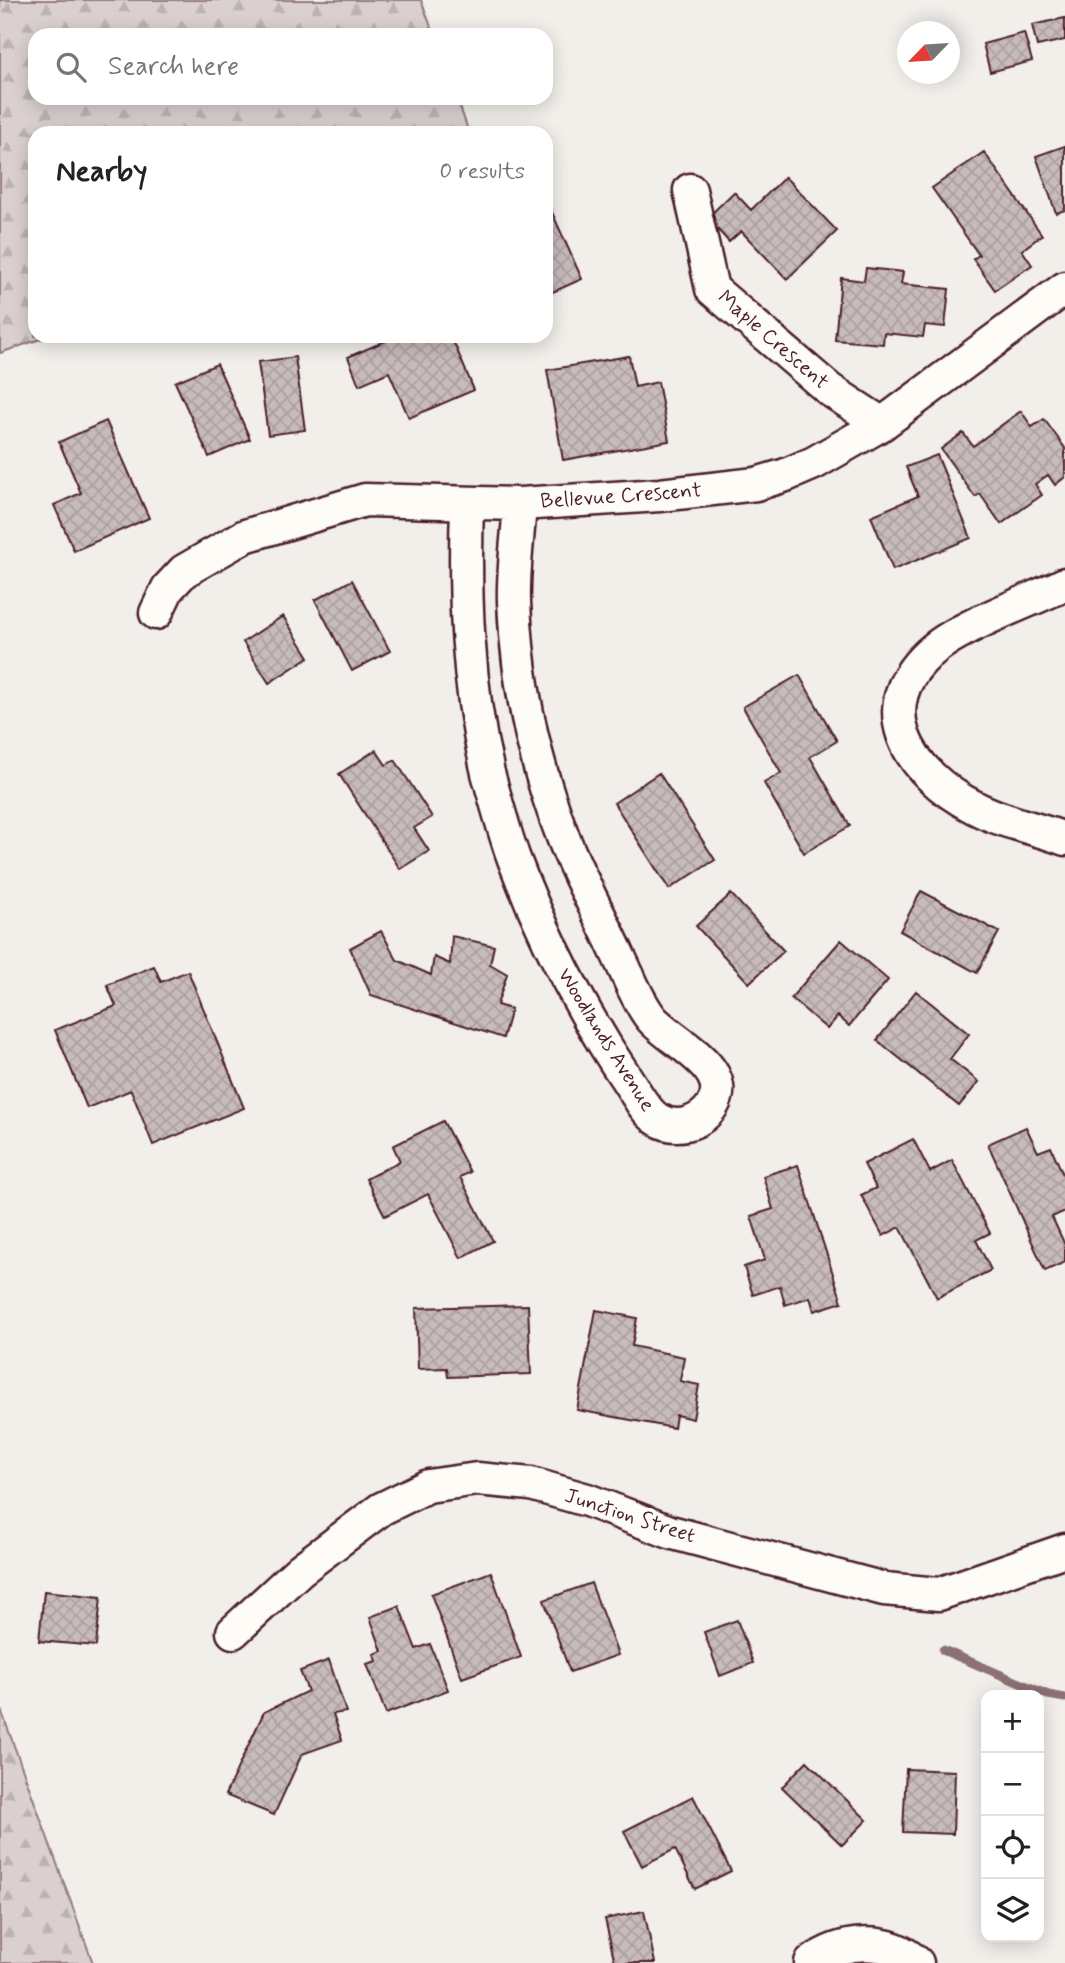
<!DOCTYPE html>
<html lang="en">
<head>
<meta charset="utf-8">
<style>
	:root { --surface:#fff; --page:#f6f6f6; --text:#222; --muted:#767676; --line:#e0e0e0 }
	body { margin:0; font-family:Mynerve,sans-serif; background:var(--page); color:var(--text) }
	.controls { position:absolute; right:21px; bottom:21px; display:grid; overflow:hidden; border-radius:14px; box-shadow:0 4px 18px #0003 }
	.controls button { width:63px; height:63px; display:grid; place-items:center; padding:0; border:0; border-bottom:2px solid var(--line); background:var(--surface); color:var(--text); font:35px sans-serif }
	.compass { position:absolute; left:897px; top:21px; width:63px; height:63px; border-radius:50%; background:var(--surface); box-shadow:0 4px 18px #0003; rotate:245deg }
	.list { margin:0; padding:0; list-style:none }
	h2 { display:flex; justify-content:space-between; align-items:center; height:91px; margin:0; padding:0 28px; font-size:30px }
	h2 small { font-size:23px; font-weight:400; color:var(--muted) }
	.icon { flex:none; width:38px; height:38px; fill:none; stroke:currentColor; stroke-width:2; stroke-linecap:round; stroke-linejoin:round }
	.map { position:relative; flex:none; width:1065px; height:1963px; overflow:hidden }
	.search { position:absolute; background:var(--surface); box-shadow:0 4px 18px #0003; left:28px; top:28px; width:525px; height:77px; display:flex; align-items:center; gap:18px; box-sizing:border-box; padding:0 24px; border-radius:21px; color:var(--muted); font-size:26px }
	.panel { position:absolute; background:var(--surface); box-shadow:0 4px 18px #0003; left:28px; top:126px; width:525px; height:217px; border-radius:21px }
	.map>svg:first-child { display:block }
</style>
</head>
<body>
<div class="map">
<svg width="1065" height="1963" viewBox="0 0 1065 1963">
	<defs>
		<pattern id="forest-firs" width="22" height="20" patternUnits="userSpaceOnUse" patternTransform="scale(1.75)"><rect width="22" height="20" fill="#d9d0cf"/><path d="M5 1l3.5 6h-7zM16 11l3.5 6h-7z" fill="#bcb2b2"/></pattern>
		<pattern id="building-cross-hatch" width="8" height="8" patternUnits="userSpaceOnUse" patternTransform="scale(1.75)"><rect width="8" height="8" fill="#c8bbbb"/><path d="M0 0l8 8M0 8l8-8" fill="none" stroke="#ada0a1"/></pattern>
	</defs>
	<rect width="100%" height="100%" fill="#f2efeb"/>
	<filter id="ink" filterUnits="userSpaceOnUse"><feTurbulence type="fractalNoise" baseFrequency=".0143" numOctaves="2"/><feDisplacementMap in="SourceGraphic" scale="14" xChannelSelector="R" yChannelSelector="G"/><feConvolveMatrix kernelMatrix="1 2 1 2 8 2 1 2 1" color-interpolation-filters="sRGB"/></filter>
	<g filter="url(#ink)">
		<!-- forest -->
		<path fill="url(#forest-firs)" stroke="#92787d" stroke-width="2" d="M0 0H421L434 35H35V98H457L469 133H35V336H49L0 353Z
			M0 1707 93 1963H0Z"/>
		<g fill="none" stroke-linecap="round" stroke-linejoin="round">
			<!-- stream -->
			<path stroke="#8b6f75" stroke-width="9" d="M943 1650 1048 1695 1065 1698"/>
		</g>
		<!-- building -->
		<path fill="url(#building-cross-hatch)" stroke="#4a1f2b" stroke-width="2" d="M1065 18V40L1037 46 1032 25Z
			M1024 33 1032 61 990 72 983 44Z
			M1065 146V210L1056 213 1036 156Z
			M984 152 1042 235 1022 250 1032 265 995 290 973 259 979 255 932 188Z
			M785 177 837 231 787 279 741 231 729 242 707 218 734 192 751 210Z
			M546 199 582 279 546 295Z
			M866 268 903 272 901 284 949 289 945 327 925 325 923 337 884 333 883 344 835 340 841 278 864 281Z
			M397 336H451L474 390 409 418 389 372 359 385 348 357Z
			M629 356 635 387 658 382 669 441 563 460 547 370Z
			M295 357 305 430 268 435 258 362Z
			M217 364 250 439 209 457 175 382Z
			M1021 411 1032 427 1044 419 1065 448V477L1055 485 1048 475 1035 484 1042 495 1001 524 980 494 975 497 941 449 963 433 973 446Z
			M106 421 149 518 74 551 54 505 81 493 59 442Z
			M937 455 971 538 893 570 871 516 918 496 906 467Z
			M352 580 390 651 352 671 315 600Z
			M283 616 309 657 269 683 243 642Z
			M799 675 837 741 810 757 850 826 804 853 764 783 781 773 743 707Z
			M376 750 386 765 395 760 432 817 414 828 429 851 400 869 339 774Z
			M659 773 715 860 669 889 614 803Z
			M921 891 999 932 977 973 900 931Z
			M731 894 784 951 749 983 696 926Z
			M381 931 397 960 431 975 434 957 450 964 452 936 494 946 490 964 507 974 497 1005 511 1009 503 1038 371 995 350 948Z
			M841 940 888 980 849 1026 838 1016 827 1029 791 998Z
			M154 966 161 982 188 971 244 1108 153 1145 131 1090 87 1108 55 1030 116 1006 107 985Z
			M916 991 969 1034 950 1059 979 1082 959 1106 877 1040Z
			M443 1121 470 1172 460 1177 493 1241 461 1258 428 1194 385 1216 366 1179 400 1161 393 1146Z
			M1026 1127 1038 1152 1051 1147 1065 1179V1211L1052 1217 1065 1245V1262L1045 1271 988 1144Z
			M913 1139 930 1172 952 1160 990 1233 976 1240 991 1270 937 1298 900 1227 883 1236 861 1195 876 1188 864 1164Z
			M798 1165 842 1302 814 1311 810 1297 785 1305 780 1286 753 1295 744 1267 765 1260 751 1216 773 1209 763 1176Z
			M528 1305 531 1374 448 1377 447 1368 418 1369 416 1308Z
			M596 1310 637 1318 632 1346 684 1357 680 1381 699 1385 693 1419 676 1415 674 1428 577 1410Z
			M491 1572 521 1657 462 1678 431 1594Z
			M591 1583 618 1655 570 1672 544 1600Z
			M44 1591 101 1597 96 1646 39 1641Z
			M399 1606 416 1649 430 1644 448 1690 386 1714 367 1664 377 1661 374 1654 382 1651 370 1617Z
			M737 1620 753 1663 720 1676 704 1632Z
			M329 1660 346 1712 333 1714 342 1740 302 1754 274 1815 225 1795 264 1712 308 1691 300 1671Z
			M807 1761 867 1820 842 1845 782 1787Z
			M906 1769 955 1771 953 1834 903 1832Z
			M693 1796 731 1871 695 1889 675 1849 642 1866 624 1831Z
			M644 1911 655 1963H615L605 1919Z"/>
		<g fill="none" stroke-linecap="round" stroke-linejoin="round">
			<!-- minor casing -->
			<g stroke="#4a1f2b" stroke-width="37">
				<path id="minor" d="M690 190 712 289 830 390 882 424
					M467 504C464 595 467 684 488 773 496 801 504 832 514 859 544 938 581 1011 628 1081 636 1093 645 1111 657 1119 676 1131 700 1124 712 1106 736 1069 671 1042 651 1018 637 1000 629 977 619 957 601 917 579 878 563 837 534 762 517 682 514 601 513 569 518 536 520 504
					M1065 584C1030 601 963 625 935 648 865 705 908 773 974 807 1002 822 1036 828 1065 839
					M156 613 168 588 184 571 245 536 365 500 520 504 660 495 756 484 786 475 814 463 882 424 1065 288
					M233 1632 300 1570 381 1509 428 1486 477 1479 531 1484 587 1500 670 1532 884 1589 939 1594 1065 1550
					M811 1963C841 1940 888 1936 917 1963"/>
			</g>
			<!-- minor -->
			<use href="#minor" stroke="#fdfcf7" stroke-width="32"/>
		</g>
	</g>
	<g text-anchor="middle" dominant-baseline="central" stroke-width="7" stroke-linejoin="round" paint-order="stroke">
		<!-- street labels -->
		<g font-size="21" fill="#4a1f2b" stroke="#fdfcf7">
			<text transform="translate(773 340) rotate(41)">Maple Crescent</text>
			<text transform="translate(621 496) rotate(-4)">Bellevue Crescent</text>
			<text transform="translate(606 1040) rotate(58)">Woodlands Avenue</text>
			<text transform="translate(630 1516) rotate(18)">Junction Street</text>
		</g>
	</g>
</svg>
<div class="controls">
<button>+</button>
<button>−</button>
<button><svg class="icon" aria-label="locate" viewBox="0 0 24 24"><circle cx="12" cy="12" r="6"/><path d="M12 2v4M12 18v4M2 12h4M18 12h4"/></svg></button>
<button><svg class="icon" aria-label="layers" viewBox="0 0 24 24"><path d="M12 4l9 5-9 5-9-5zM3 14l9 5 9-5"/></svg></button>
</div>
<svg class="compass" viewBox="-18 -18 36 36"><path d="M0-13l5 13h-10z" fill="#e53935"/><path d="M0 13l5-13h-10z" fill="#767676"/></svg>
<div class="search"><svg class="icon" aria-label="search" viewBox="0 0 24 24"><circle cx="10" cy="10" r="6"/><path d="M15 15l6 6"/></svg>Search here</div>
<section class="panel">
<h2>Nearby<small>0 results</small></h2>
<ul class="list">
</ul>
</section>
</div>
</body>
</html>
